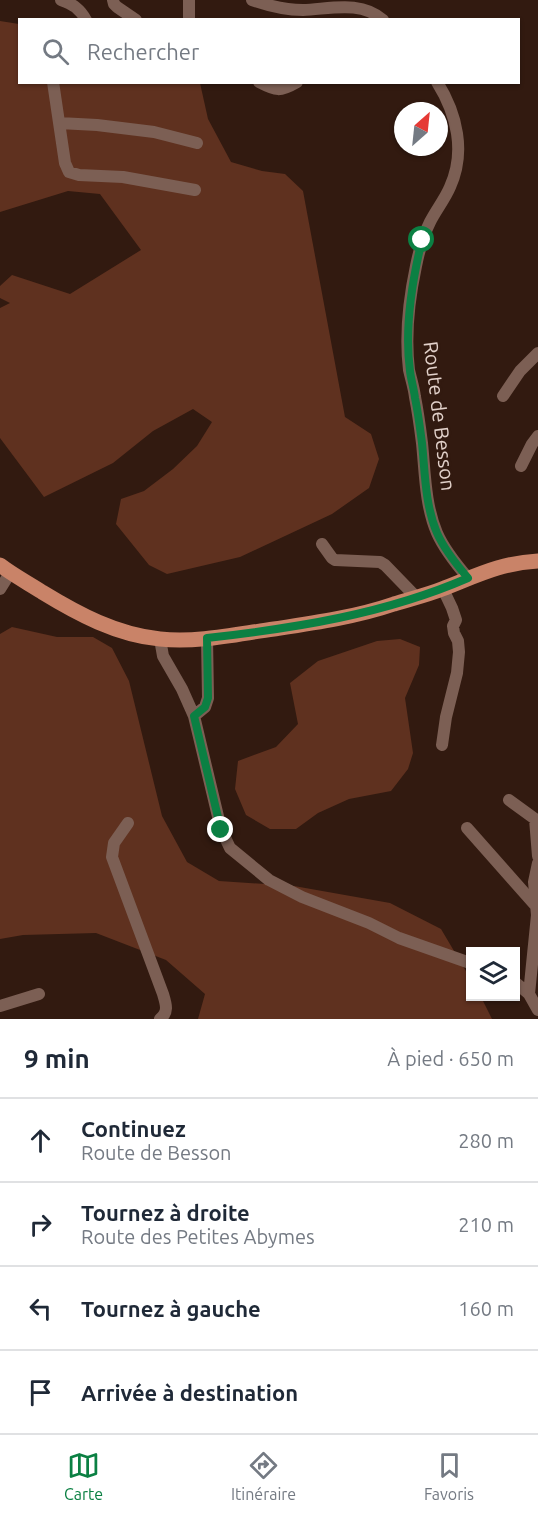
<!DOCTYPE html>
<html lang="fr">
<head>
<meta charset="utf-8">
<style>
	:root { --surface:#fff; --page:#f2f2f3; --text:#1f2937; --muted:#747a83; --line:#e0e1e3; --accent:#0b8043 }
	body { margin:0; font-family:Ubuntu,sans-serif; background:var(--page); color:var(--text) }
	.controls { position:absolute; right:18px; bottom:18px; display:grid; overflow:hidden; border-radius:0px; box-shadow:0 2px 4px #0004 }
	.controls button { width:54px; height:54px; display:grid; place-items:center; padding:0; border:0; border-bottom:2px solid var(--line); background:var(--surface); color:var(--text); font:30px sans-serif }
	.compass { position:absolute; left:394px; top:102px; width:54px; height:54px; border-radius:50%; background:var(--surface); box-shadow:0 2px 4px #0004; rotate:27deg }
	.stop { position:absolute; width:18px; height:18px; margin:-14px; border:4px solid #0b8043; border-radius:50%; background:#fff }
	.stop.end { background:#0b8043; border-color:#fff; box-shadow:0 2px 6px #0008 }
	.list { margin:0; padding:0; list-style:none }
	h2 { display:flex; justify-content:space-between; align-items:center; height:78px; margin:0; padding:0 24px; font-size:26px }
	h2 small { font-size:20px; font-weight:400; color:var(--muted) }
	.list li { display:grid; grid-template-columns:39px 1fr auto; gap:18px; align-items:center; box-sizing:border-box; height:84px; padding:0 24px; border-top:2px solid var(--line) }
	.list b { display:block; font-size:22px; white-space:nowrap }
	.list p { margin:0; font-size:20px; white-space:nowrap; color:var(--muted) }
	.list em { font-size:20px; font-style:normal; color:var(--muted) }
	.icon { flex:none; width:33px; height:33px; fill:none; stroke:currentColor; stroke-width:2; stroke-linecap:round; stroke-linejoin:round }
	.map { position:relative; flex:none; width:538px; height:1019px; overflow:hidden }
	.search { position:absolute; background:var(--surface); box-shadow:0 2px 4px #0004; left:18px; right:18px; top:18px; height:66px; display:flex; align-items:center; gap:15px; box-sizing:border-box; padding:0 21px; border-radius:0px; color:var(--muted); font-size:22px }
	.sheet { height:414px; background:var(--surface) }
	nav { display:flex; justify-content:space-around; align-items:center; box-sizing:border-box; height:84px; border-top:2px solid var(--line); background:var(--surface); font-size:16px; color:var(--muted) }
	nav a { display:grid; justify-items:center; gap:3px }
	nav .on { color:var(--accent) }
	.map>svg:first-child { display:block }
</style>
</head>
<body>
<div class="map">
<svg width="538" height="1019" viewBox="0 0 538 1019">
	<rect width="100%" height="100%" fill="#321a10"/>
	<!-- green -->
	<path fill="#5f311f" d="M0 21 19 24 20 82 200 83 208 119 231 162 262 171 285 174 303 191 345 417 371 434 379 459 369 488 332 514 240 557 167 574 149 565 116 524 121 499 144 491 173 469 197 446 212 422 193 409 153 431 113 463 44 497 0 438V308L10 303 0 298V286L12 275 70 294 141 250 100 194 68 191 0 212Z
		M12 627 57 637H93L112 648 129 681 162 816 187 862 219 881 294 886 390 903 441 929 470 978V996L481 997 492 1019H198L205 994 166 960 96 933 23 935 0 939V634Z
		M400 639 420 647 419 665 405 698 413 753 408 769 391 791 349 799 318 813 296 829H270L246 815 235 789 238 761 276 747 298 724 290 683 318 661 377 641Z"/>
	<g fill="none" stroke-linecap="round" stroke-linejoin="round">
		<!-- minor -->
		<path stroke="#7c5f54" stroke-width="12" d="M61 0C73 4 80 9 86 20
			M113 0 114 4 117 7 136 20
			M189 0V20
			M252 0C269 6 285 10 303 10 330 9 361 0 383 20
			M53 82 65 163 69 172 79 175 123 177 195 190
			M259 82C276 91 280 92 297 82
			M437 82C457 114 466 152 450 187 445 199 436 210 430 222 423 236 419 251 416 266 409 299 405 337 409 370 411 379 414 388 415 397 418 412 420 427 422 443 425 472 425 505 437 533 444 549 456 564 468 578
			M59 123 97 125 154 132 197 143
			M503 396 520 371 538 353
			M521 466 532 444 538 436
			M322 544 332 558 335 560 380 562 385 565 416 597
			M0 589 10 573
			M160 639 163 656 182 689 194 716 221 829 230 848 269 880 302 897 369 923 399 938 470 963
			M194 716 205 707 208 698 207 638
			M442 745 446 717 457 673 459 652 458 641 454 633 453 626 456 620 452 608 443 589
			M509 800 535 819 538 856
			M128 823 114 843 112 857 163 994C166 1004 169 1012 160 1019
			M467 828 536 906
			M516 983 529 994 538 1010
			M529 994 537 915 534 882 538 863
			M0 1006 39 994"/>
		<!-- major -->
		<path stroke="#c98368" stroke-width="15" d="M0 565C13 575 28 583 42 592 78 614 117 635 160 639 198 643 237 634 274 629 314 623 356 617 394 604 410 599 427 595 442 589 476 576 500 563 538 561"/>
	</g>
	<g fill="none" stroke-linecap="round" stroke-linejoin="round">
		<!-- route -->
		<path stroke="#0b8043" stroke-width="8" d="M221 830 194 716 205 707 208 698 207 638C296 628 385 614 468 578 456 564 444 549 437 533 425 505 425 472 422 443 420 428 418 412 415 398 414 389 411 380 410 371 404 327 412 281 422 240"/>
	</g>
	<g text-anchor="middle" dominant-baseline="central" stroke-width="5" stroke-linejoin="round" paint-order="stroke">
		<!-- street labels -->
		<g font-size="20" fill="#e2d1ca" stroke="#321a10">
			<text transform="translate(440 416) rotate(83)">Route de Besson</text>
		</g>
	</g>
</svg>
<div class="controls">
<button><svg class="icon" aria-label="layers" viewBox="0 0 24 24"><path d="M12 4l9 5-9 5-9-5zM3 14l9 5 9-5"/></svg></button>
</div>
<svg class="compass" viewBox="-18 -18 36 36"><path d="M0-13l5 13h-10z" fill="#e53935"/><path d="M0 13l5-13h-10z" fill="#747a83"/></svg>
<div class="stop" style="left:422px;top:240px"></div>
<div class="stop end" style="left:221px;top:830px"></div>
<div class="search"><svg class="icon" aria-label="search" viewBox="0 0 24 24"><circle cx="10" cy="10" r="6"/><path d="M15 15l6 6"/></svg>Rechercher</div>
</div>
<section class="sheet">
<h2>9 min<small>À pied · 650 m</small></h2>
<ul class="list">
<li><svg class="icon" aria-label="ahead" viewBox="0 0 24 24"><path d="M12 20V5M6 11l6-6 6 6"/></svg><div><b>Continuez</b><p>Route de Besson</p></div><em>280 m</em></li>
<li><svg class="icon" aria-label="right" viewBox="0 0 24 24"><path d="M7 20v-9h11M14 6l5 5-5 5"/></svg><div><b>Tournez à droite</b><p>Route des Petites Abymes</p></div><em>210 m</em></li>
<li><svg class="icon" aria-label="left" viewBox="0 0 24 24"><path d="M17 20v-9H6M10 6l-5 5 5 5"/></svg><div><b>Tournez à gauche</b></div><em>160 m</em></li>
<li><svg class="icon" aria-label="arrive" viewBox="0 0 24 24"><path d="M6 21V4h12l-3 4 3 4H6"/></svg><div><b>Arrivée à destination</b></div></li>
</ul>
</section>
<nav>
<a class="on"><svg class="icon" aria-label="map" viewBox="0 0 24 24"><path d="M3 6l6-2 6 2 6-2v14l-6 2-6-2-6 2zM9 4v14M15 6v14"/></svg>Carte</a>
<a><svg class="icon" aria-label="directions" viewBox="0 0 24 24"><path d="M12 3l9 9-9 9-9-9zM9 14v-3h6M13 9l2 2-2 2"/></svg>Itinéraire</a>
<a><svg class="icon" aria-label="saved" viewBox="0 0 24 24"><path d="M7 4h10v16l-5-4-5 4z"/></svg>Favoris</a>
</nav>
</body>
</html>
